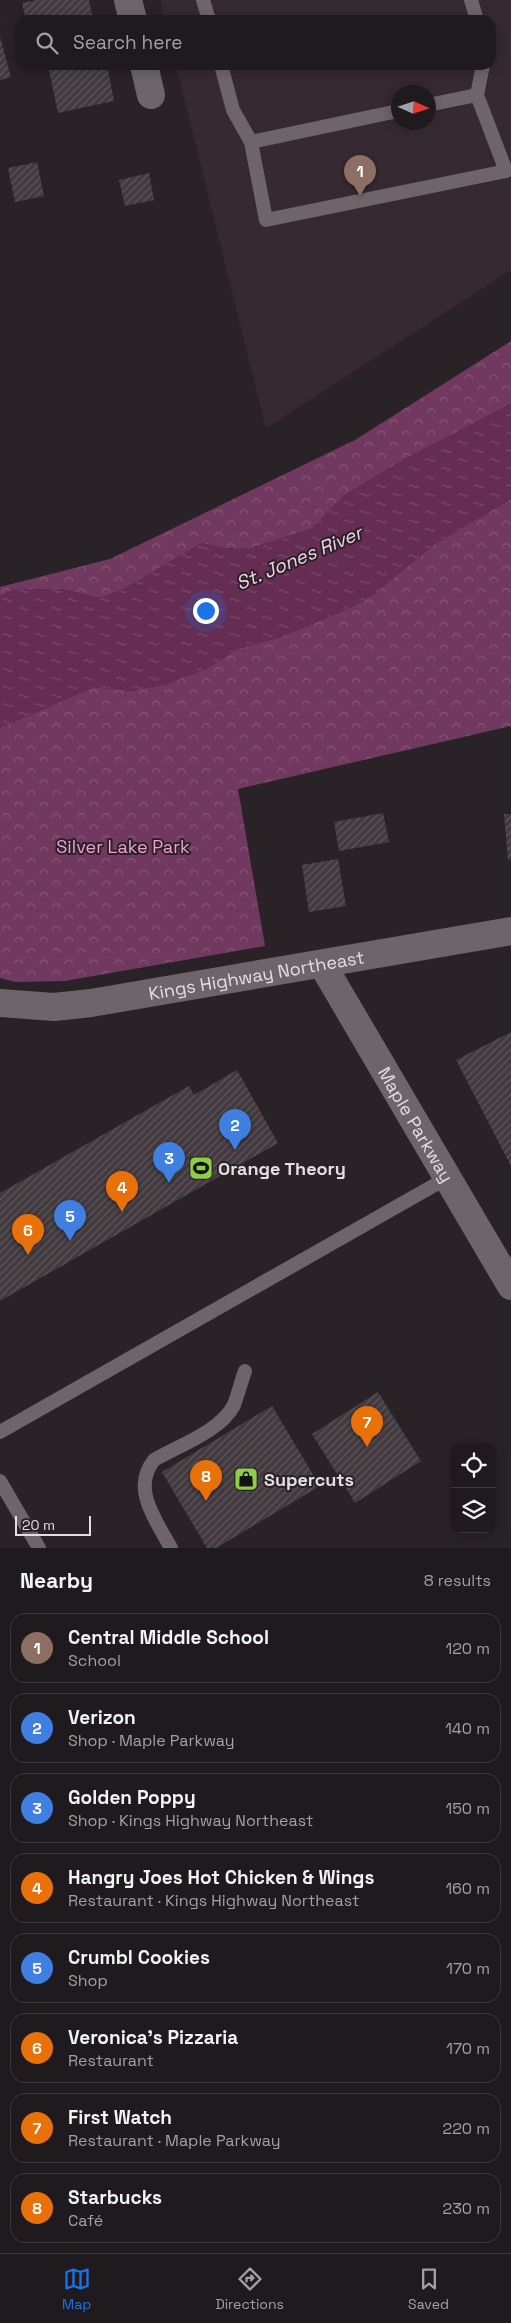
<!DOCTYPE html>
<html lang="en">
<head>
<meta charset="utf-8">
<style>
	:root { --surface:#1f1a1d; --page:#2c272a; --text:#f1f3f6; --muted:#a1a1a4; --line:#3c383b; --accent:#1a73e8 }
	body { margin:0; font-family:"Space Grotesk",sans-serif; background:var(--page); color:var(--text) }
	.controls { position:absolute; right:15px; bottom:15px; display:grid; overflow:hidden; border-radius:10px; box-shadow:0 2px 12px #0003 }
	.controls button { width:45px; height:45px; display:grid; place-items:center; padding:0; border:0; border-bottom:1px solid var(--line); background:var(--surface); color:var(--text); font:25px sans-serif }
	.compass { position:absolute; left:391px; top:85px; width:45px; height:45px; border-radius:50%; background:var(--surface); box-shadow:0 2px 12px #0003; rotate:93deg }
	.scale { position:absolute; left:15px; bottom:12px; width:76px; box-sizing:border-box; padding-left:5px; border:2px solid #e3dee1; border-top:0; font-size:14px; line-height:18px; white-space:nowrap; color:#e3dee1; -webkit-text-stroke:4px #292327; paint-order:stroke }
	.you { position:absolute; left:205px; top:610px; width:18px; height:18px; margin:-12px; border:4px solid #fff; border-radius:50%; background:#1a73e8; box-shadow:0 0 0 8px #1a73e833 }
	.badge { display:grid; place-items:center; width:32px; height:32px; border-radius:50%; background:var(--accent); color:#fff; font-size:16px; font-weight:700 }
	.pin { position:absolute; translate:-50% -41px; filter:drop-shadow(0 1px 2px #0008) }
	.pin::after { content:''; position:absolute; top:26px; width:18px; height:15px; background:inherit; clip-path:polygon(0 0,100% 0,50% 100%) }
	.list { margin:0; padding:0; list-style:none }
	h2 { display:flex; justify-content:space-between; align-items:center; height:65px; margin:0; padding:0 20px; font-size:21px }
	h2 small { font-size:16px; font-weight:400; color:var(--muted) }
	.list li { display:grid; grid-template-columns:32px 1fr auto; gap:15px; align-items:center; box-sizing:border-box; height:70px; margin:0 10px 10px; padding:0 10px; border:1px solid var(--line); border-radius:15px }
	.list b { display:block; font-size:19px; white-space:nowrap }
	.list p { margin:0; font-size:16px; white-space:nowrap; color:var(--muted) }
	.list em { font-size:16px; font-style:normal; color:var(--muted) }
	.icon { flex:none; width:28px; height:28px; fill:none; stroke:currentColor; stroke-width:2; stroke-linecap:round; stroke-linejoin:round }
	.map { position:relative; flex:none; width:511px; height:1548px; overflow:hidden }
	.search { position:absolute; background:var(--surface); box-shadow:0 2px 12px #0003; left:15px; right:15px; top:15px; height:55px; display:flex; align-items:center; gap:12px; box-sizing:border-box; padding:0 18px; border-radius:15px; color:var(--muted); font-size:19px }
	.sheet { height:705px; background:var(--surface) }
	nav { display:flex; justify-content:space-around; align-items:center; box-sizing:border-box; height:70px; border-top:1px solid var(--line); background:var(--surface); font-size:14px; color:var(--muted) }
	nav a { display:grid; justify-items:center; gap:2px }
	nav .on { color:var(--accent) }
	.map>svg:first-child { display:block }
</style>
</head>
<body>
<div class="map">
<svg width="511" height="1548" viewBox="0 0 511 1548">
	<defs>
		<pattern id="forest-crowns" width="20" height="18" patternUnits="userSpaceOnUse" patternTransform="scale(1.25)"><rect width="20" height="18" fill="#723960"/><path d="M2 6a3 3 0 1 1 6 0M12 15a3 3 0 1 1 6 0" fill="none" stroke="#865576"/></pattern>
		<pattern id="water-ripples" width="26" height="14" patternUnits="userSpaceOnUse" patternTransform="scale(1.25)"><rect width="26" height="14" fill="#652d53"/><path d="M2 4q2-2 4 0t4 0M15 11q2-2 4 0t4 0" fill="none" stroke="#7b4b6b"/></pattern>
		<pattern id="building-hatch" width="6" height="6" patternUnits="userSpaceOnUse" patternTransform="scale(1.25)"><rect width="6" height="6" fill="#423a3f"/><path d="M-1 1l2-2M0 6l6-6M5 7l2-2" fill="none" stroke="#5d565a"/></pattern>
	</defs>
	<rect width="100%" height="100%" fill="#292327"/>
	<!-- built -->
	<path fill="#362931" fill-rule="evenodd" d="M160 0H511V270L266 428 176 65H491V20H165ZM398 92H428V122H398Z"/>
	<!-- forest -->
	<path fill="url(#forest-crowns)" d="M511 341V404L401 461 345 495 313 528 249 549 223 548 202 543 124 589 100 598 62 589 12 590 0 596V587L110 559 355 440Z
		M511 499V726L238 789 265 946 65 981 15 982 0 978V728L93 687 133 691 204 670 237 649 280 637 348 609 374 594 436 543Z"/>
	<!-- water -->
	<path fill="url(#water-ripples)" d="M511 404V499L436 543 374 594 348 609 280 637 237 649 204 670 168 684 133 691 93 687 0 728V596L12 590 62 589 100 598 124 589 202 543 223 548 249 549 313 528 345 495 401 461Z"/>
	<!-- building -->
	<path fill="url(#building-hatch)" d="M37 0H89L93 20H26L22 3Z
		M0 37 11 77 0 80Z
		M48 65H96V67L107 65 114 101 58 113Z
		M37 162 44 196 15 202 8 168Z
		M149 173 154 200 125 206 119 180Z
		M383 813 389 842 339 851 334 822Z
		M504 814H511V859L508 860Z
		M338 859 346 906 309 912 302 865Z
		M511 1032V1166L456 1060Z
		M237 1070 278 1143 0 1301V1193L189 1086 194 1095Z
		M378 1392 421 1461 355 1503 312 1434Z
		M272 1406 320 1486 216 1548H207L162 1472Z"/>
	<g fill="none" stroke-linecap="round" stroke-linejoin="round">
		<!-- lane -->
		<path stroke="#6d656a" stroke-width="14" d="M203 0 209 20
			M471 0 477 20
			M221 65 233 110 251 142 266 220 506 171 477 95 483 65
			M428 105 477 95
			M251 142 398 111
			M0 1432 447 1178
			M0 1481 39 1548
			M171 1548C156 1520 131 1489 154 1460 178 1446 221 1431 234 1405 238 1394 241 1382 245 1371"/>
		<!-- street -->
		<g stroke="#6d656a" stroke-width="28">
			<path d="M128 0 133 20"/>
			<path d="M144 65 151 95"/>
			<path id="s1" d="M322 964 511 1286"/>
			<path id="s2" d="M0 1003 54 1007 91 1003 511 931"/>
		</g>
	</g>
	<!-- icons -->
	<defs>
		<g id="stadium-square" transform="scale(1.25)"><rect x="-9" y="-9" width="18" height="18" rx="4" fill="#8dce44" stroke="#292327"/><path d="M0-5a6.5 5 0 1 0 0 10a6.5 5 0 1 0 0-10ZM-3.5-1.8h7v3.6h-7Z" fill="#111"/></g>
		<g id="shop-square" transform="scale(1.25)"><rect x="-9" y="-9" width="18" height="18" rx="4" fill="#8dce44" stroke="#292327"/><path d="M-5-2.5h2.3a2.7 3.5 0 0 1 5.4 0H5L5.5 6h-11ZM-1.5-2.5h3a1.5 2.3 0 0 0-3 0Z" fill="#111"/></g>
	</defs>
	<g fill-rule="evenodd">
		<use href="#stadium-square" x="201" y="1168"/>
		<use href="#shop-square" x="246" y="1479"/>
	</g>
	<g text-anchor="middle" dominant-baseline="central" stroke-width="4" stroke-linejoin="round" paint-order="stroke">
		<!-- park labels -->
		<g font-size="18" fill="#f69fd7" stroke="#292327">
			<text x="123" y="846">Silver Lake Park</text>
		</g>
		<!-- street labels -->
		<g font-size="18" fill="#e3dee1" stroke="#292327">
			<text stroke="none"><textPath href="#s2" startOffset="259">Kings Highway Northeast</textPath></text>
			<text stroke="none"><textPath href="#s1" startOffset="186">Maple Parkway</textPath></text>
		</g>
		<!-- poi labels -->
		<g font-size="18" font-weight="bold" fill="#e3dee1" stroke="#292327" text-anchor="start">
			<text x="218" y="1168">Orange Theory</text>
			<text x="264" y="1479">Supercuts</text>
		</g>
		<!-- water labels -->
		<g font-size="19" font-style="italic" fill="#f6d2e8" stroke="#292327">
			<text transform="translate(299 558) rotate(-23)">St. Jones River</text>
		</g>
	</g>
</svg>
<div class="controls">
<button><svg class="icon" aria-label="locate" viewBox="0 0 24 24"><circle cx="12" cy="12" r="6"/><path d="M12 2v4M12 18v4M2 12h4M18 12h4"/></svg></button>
<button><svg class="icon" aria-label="layers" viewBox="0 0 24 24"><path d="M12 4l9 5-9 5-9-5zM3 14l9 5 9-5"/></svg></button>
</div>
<svg class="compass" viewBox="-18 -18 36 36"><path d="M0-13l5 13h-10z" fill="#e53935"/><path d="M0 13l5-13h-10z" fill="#a1a1a4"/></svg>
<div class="scale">20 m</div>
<div class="you"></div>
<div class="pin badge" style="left:360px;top:196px;background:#8d6e63">1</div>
<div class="pin badge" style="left:235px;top:1150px;background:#3f7fe0">2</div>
<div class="pin badge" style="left:169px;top:1183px;background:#3f7fe0">3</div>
<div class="pin badge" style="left:122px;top:1212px;background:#e8710a">4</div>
<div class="pin badge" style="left:70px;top:1241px;background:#3f7fe0">5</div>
<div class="pin badge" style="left:28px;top:1255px;background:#e8710a">6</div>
<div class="pin badge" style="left:367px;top:1447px;background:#e8710a">7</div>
<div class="pin badge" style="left:206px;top:1501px;background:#e8710a">8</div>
<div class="search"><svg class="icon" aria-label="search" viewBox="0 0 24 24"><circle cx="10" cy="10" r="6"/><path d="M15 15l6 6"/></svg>Search here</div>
</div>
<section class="sheet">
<h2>Nearby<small>8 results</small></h2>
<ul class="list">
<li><span class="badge" style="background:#8d6e63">1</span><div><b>Central Middle School</b><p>School</p></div><em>120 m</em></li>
<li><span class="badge" style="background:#3f7fe0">2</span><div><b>Verizon</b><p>Shop · Maple Parkway</p></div><em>140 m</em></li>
<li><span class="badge" style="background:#3f7fe0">3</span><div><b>Golden Poppy</b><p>Shop · Kings Highway Northeast</p></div><em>150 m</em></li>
<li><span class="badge" style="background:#e8710a">4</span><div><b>Hangry Joes Hot Chicken &amp; Wings</b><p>Restaurant · Kings Highway Northeast</p></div><em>160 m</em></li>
<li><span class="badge" style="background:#3f7fe0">5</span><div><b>Crumbl Cookies</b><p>Shop</p></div><em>170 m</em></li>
<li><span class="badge" style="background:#e8710a">6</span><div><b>Veronica's Pizzaria</b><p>Restaurant</p></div><em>170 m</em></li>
<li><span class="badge" style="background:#e8710a">7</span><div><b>First Watch</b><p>Restaurant · Maple Parkway</p></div><em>220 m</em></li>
<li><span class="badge" style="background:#e8710a">8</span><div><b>Starbucks</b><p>Café</p></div><em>230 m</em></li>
</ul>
</section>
<nav>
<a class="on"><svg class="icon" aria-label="map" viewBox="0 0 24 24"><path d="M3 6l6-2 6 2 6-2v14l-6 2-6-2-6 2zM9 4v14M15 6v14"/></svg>Map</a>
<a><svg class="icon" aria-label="directions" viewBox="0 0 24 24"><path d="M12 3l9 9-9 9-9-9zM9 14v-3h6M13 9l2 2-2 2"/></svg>Directions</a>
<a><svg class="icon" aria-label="saved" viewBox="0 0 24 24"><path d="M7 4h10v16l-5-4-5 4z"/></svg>Saved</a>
</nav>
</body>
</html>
